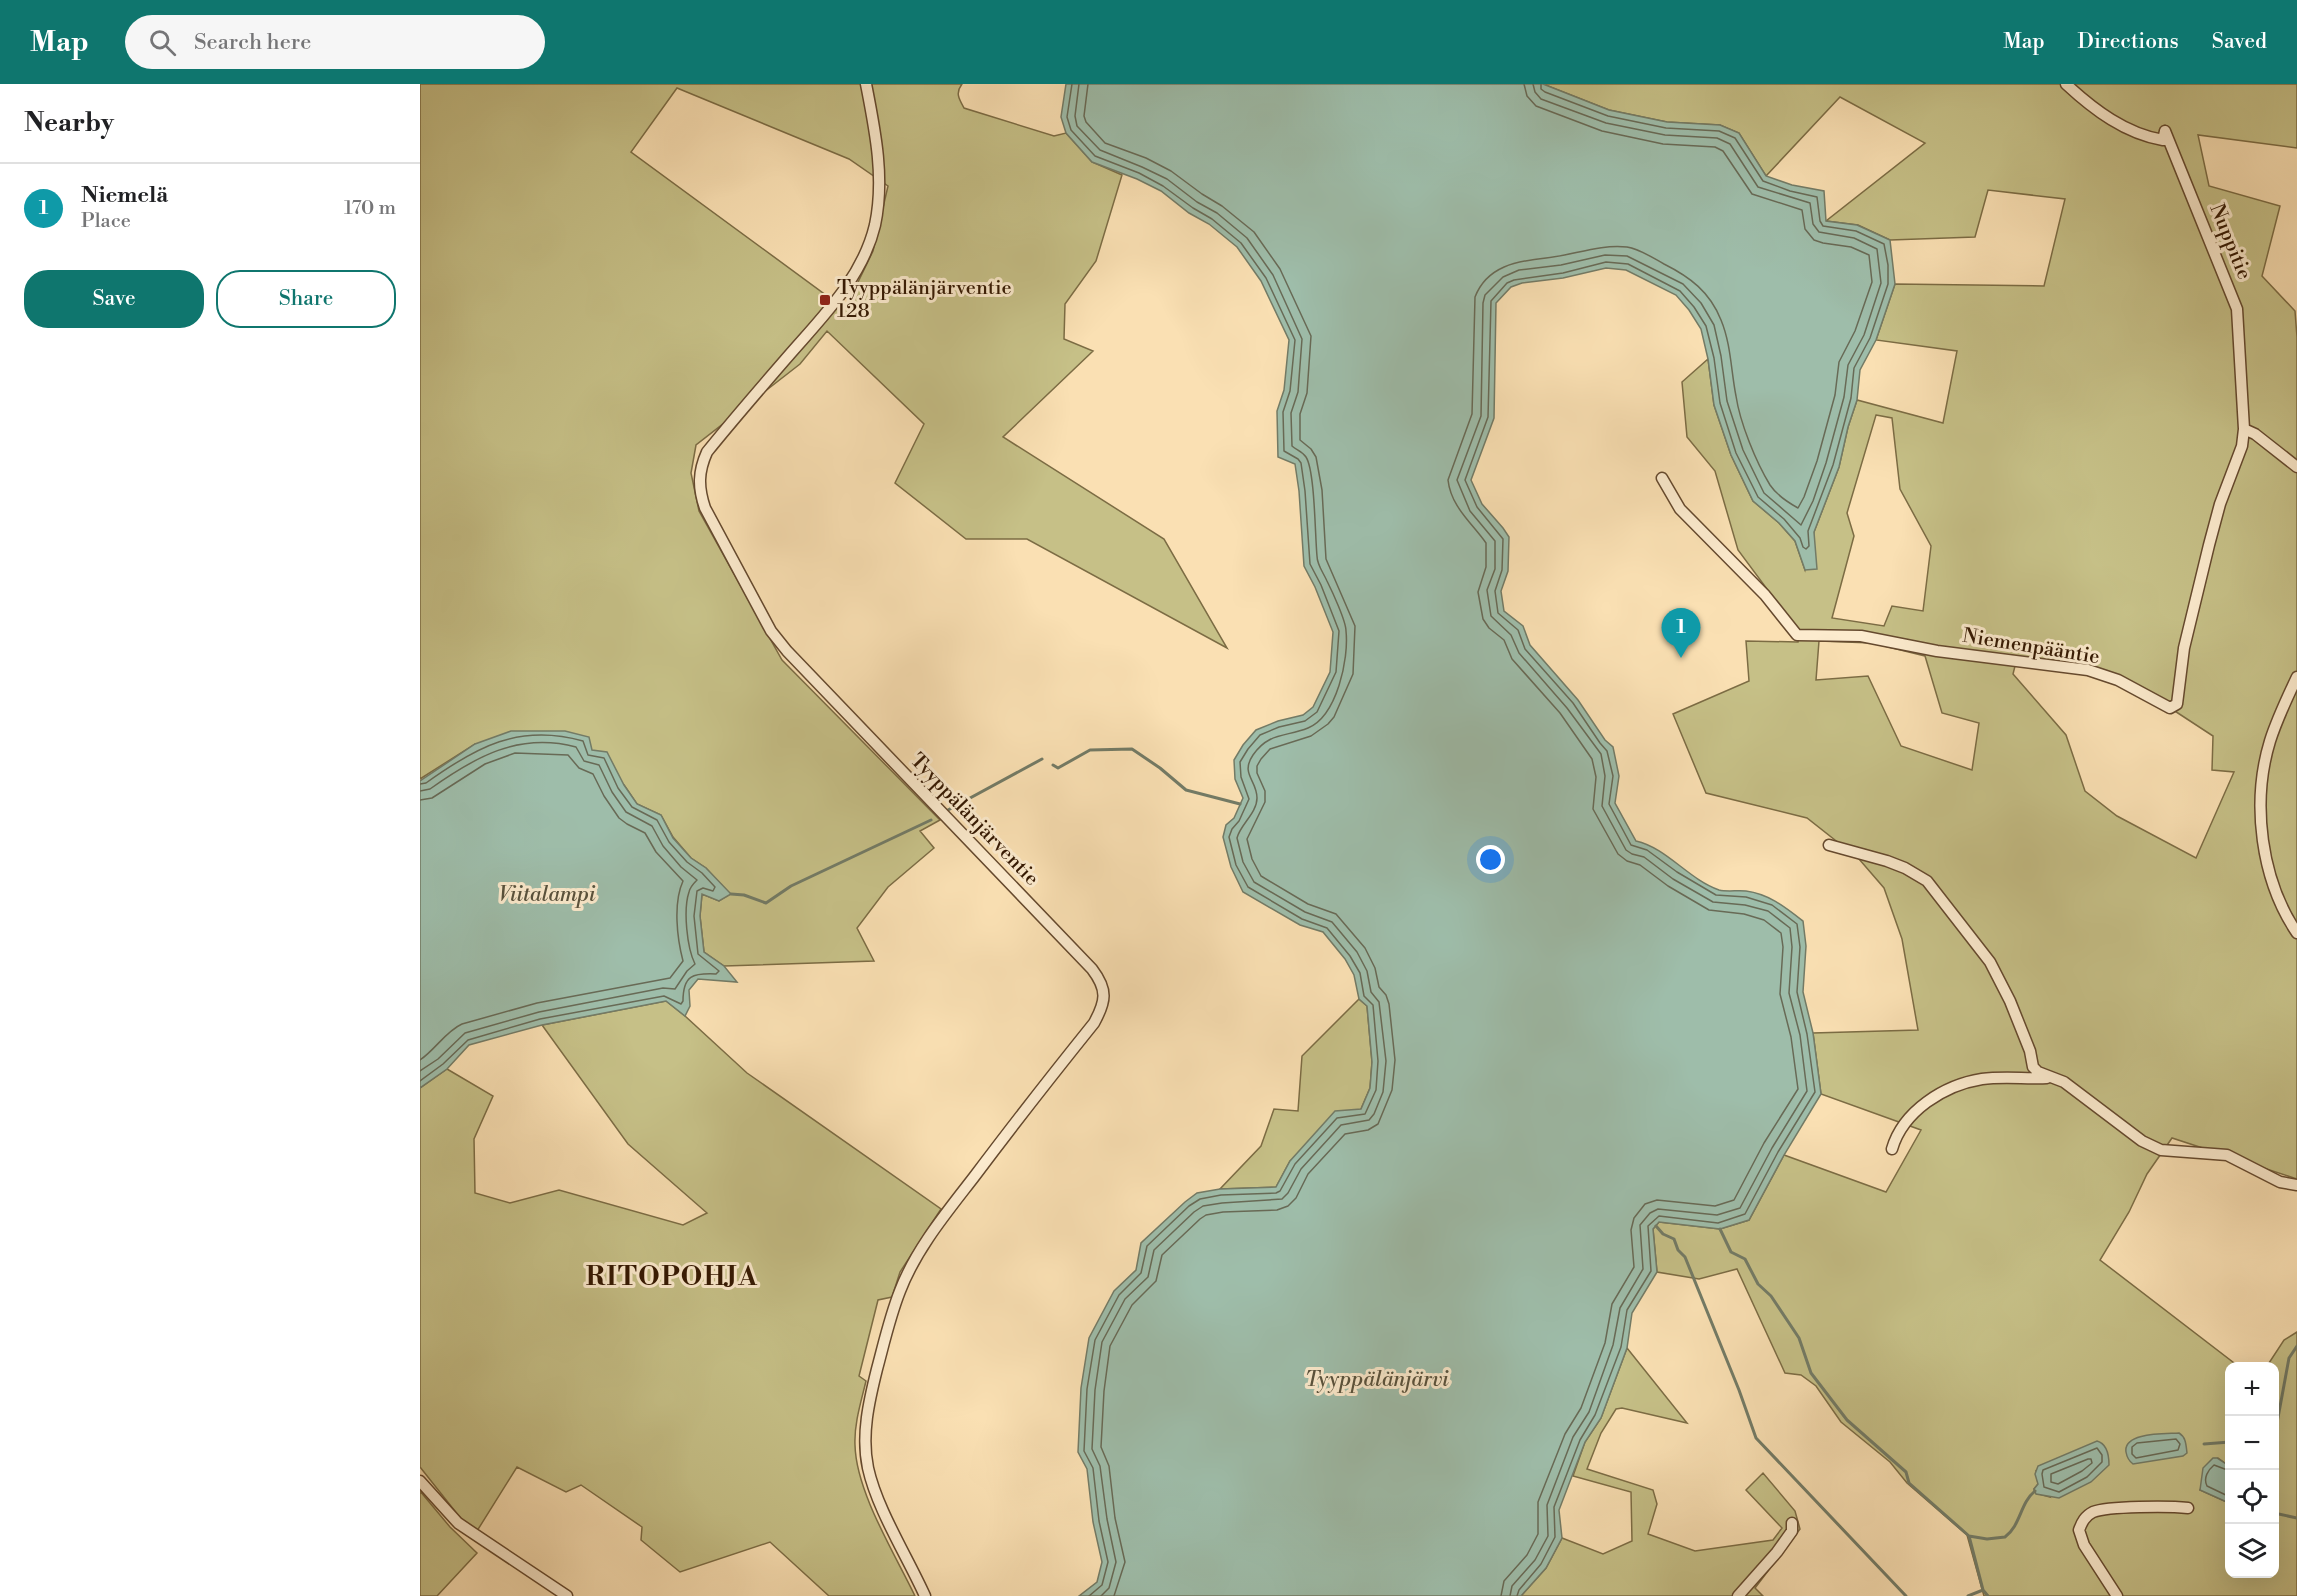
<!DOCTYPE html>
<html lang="en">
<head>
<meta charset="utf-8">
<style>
	:root { --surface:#fff; --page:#f6f6f6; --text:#202124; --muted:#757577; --line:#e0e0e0; --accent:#0f766e }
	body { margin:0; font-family:"Libre Bodoni",serif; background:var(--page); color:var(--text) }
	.controls { position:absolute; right:18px; bottom:18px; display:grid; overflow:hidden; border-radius:12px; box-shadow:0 6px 24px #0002 }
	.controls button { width:54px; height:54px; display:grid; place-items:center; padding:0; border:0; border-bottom:2px solid var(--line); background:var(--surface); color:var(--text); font:30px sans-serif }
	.you { position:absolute; left:1071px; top:776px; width:21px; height:21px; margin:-15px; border:4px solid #fff; border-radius:50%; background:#1a73e8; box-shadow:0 0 0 9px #1a73e833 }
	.badge { display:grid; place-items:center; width:39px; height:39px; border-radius:50%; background:var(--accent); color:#fff; font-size:20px; font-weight:700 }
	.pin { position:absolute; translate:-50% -50px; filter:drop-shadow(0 2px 3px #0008) }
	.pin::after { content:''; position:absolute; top:32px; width:21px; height:18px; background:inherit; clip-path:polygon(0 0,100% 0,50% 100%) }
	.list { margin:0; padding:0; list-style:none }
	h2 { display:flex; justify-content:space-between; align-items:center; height:78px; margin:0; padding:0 24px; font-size:26px }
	h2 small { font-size:20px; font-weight:400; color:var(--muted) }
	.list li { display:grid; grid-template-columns:39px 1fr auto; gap:18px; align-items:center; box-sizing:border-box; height:90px; padding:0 24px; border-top:2px solid var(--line) }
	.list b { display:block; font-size:22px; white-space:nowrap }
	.list p { margin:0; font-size:20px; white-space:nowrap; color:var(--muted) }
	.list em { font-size:20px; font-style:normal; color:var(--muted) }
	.actions { display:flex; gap:12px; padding:18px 24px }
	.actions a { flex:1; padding:14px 0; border:2px solid var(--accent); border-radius:24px; text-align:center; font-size:21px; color:var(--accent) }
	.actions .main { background:var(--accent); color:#fff }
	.icon { flex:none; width:33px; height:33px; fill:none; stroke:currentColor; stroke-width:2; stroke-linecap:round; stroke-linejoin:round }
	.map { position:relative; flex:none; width:1877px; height:1512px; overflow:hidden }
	header { display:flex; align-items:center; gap:36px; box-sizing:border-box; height:84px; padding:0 30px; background:var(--accent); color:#fff }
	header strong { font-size:28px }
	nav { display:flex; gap:33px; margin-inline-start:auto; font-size:21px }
	.search { width:420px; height:54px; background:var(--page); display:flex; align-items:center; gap:15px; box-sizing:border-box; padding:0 21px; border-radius:33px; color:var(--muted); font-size:22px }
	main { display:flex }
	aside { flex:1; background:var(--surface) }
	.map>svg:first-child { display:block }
</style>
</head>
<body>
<header>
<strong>Map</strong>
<div class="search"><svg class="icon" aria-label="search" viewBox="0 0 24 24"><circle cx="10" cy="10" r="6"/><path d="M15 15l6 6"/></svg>Search here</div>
<nav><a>Map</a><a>Directions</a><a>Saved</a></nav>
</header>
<main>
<aside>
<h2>Nearby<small></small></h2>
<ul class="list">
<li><span class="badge" style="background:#0f9aa8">1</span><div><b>Niemelä</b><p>Place</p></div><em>170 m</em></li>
</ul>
<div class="actions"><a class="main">Save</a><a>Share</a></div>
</aside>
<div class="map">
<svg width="1877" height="1512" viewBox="0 0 1877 1512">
	<rect width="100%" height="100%" fill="#fae0b3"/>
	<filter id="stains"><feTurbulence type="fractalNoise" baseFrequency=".00333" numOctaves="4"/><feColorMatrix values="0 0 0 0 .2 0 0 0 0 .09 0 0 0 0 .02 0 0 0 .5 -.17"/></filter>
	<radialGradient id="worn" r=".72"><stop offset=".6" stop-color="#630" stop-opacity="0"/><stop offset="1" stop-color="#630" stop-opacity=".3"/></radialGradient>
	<!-- green -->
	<path fill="#c6c087" stroke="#7c6c44" stroke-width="1.5" fill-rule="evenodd" d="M0 0H542C535 9 539 15 544 24L634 52 646 49 672 78 702 91 676 177 645 220 644 255 673 267 583 353 744 455 807 564 607 455H546L475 399 504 340 407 247 380 280 276 361 271 389 279 427 362 576 520 736 500 747 514 764 468 803 437 844 454 877 304 882 284 868 280 832 282 810 299 817 310 810 286 784 271 774 253 753 241 731 217 720 204 701 55 660 0 695ZM257 4 429 75 468 102 453 167 425 225 211 68Z
		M1123 0H1877V64L1778 51 1789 102 1860 122 1842 192 1875 227 1877 253V1095L1752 1054 1727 1090 1709 1128 1680 1176 1818 1282H1810L1809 1382 1798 1374 1780 1406 1809 1419 1810 1490H1854V1282H1847L1864 1256 1877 1248V1512H1564L1547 1451 1487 1399 1470 1378 1421 1338 1396 1302 1381 1291 1365 1289 1317 1185 1279 1195 1237 1188 1233 1145 1239 1138 1300 1145 1329 1136 1364 1071 1466 1108 1501 1046 1401 1010 1393 949 1498 946 1482 855 1464 804 1439 775 1387 734 1286 709 1253 630 1329 597 1326 557 1378 558 1379 548 1318 466 1295 387 1267 353 1262 298 1288 275 1294 321 1311 371 1333 417 1359 439 1375 457 1385 486 1394 448 1419 383 1428 343 1437 316 1523 339 1537 267 1456 256 1475 200 1624 202 1645 115 1568 106 1555 153 1470 156 1438 141 1406 137 1505 59 1420 13 1346 92 1319 49 1300 41 1247 38 1189 26ZM1456 331 1472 334 1480 405 1511 462 1503 527 1472 522 1464 542 1412 534 1434 452 1427 429ZM1399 557 1452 559 1505 572 1522 629 1559 639 1552 686 1481 662 1448 592 1396 596ZM1597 574 1684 587 1738 616 1793 652 1792 686 1814 688 1776 774 1697 732 1665 707 1646 651 1593 590ZM1616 1386 1630 1413 1616 1409 1614 1405 1618 1400Z
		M939 915 947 922 952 978 950 1004 941 1025 870 1077 856 1103 800 1105 841 1062 854 1025 878 1027 882 972Z
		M246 917 265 932 327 989 521 1125 480 1188 472 1213 458 1216 439 1292 446 1297C441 1318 434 1340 435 1361 436 1408 475 1470 495 1512H409L350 1458 260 1488 221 1456 222 1443 161 1401 146 1408 97 1383 57 1447 42 1436 0 1383V1004L27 985 73 1012 54 1055 55 1109 90 1119 139 1106 263 1141 287 1129 208 1060 122 941Z
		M1207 1264 1267 1339 1202 1324 1196 1325 1181 1349 1167 1385 1233 1406 1237 1420 1228 1450 1275 1467 1353 1456 1362 1444 1326 1406 1343 1389 1375 1427 1380 1445 1335 1504 1343 1512H1101L1126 1484 1142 1454 1183 1470 1212 1457 1211 1408 1153 1392 1165 1358 1181 1334Z
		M0 1407 30 1443 57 1469 17 1512H0Z"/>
	<!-- water -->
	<path fill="#9ebdaa" stroke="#737b66" stroke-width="1.5" d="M646 0H1123L1189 26 1247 38 1300 41 1319 49 1346 92 1372 101 1404 107 1406 137 1437 141 1470 156 1475 200 1456 256 1440 286 1437 316 1428 343 1419 383 1394 448 1397 485 1385 486 1375 457 1359 439 1333 417 1311 371 1294 321 1288 275 1281 245 1269 226 1256 211 1206 186 1186 184 1143 194 1102 199 1091 203 1076 219 1074 334 1051 396 1062 420 1083 444 1089 453 1088 487 1081 507 1084 527 1103 542 1110 561 1158 616 1185 656 1193 663 1199 692 1195 719 1216 757C1247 764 1268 795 1299 806 1307 808 1318 806 1326 807 1349 810 1365 823 1383 837L1386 862 1383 908 1393 949 1401 1010 1364 1071 1329 1136 1300 1145 1239 1138 1233 1145 1237 1188 1212 1229 1207 1264 1181 1334 1165 1358 1139 1426 1142 1454 1126 1484 1101 1512H659L677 1498 682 1478 673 1438 667 1385 658 1368 661 1304 669 1254 694 1207 716 1186 721 1159 765 1118 777 1109 800 1105 856 1103 870 1077 915 1027 941 1025 950 1004 952 978 947 922 939 915 934 891 925 875 903 848 880 841 823 808 811 783 803 753 806 741 814 734 823 714 815 695 814 676 823 661 836 646 858 637 883 631 893 623 910 588 913 548 895 503 884 482 879 407 875 380 858 373 857 327 864 306 869 256 841 197 817 163 789 140 769 129 741 107 717 95 672 78 646 49 641 33Z
		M91 647H145L169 653 172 666 187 668 204 701 217 720 241 731 253 754 271 774 286 784 311 810 299 817 282 810 280 832 284 868 304 882 317 898 278 895 269 906 270 922 265 932 246 917 122 941 49 961 27 985 0 1004V697L55 660Z
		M1759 1349C1766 1353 1766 1361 1767 1369L1763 1372 1713 1380C1709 1377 1707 1374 1706 1368 1703 1348 1745 1350 1759 1349Z
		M1677 1357C1688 1360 1689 1372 1689 1381L1671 1398 1639 1414 1616 1410 1614 1405 1618 1400 1615 1390 1618 1382Z
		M1793 1374H1797L1809 1382V1419L1780 1406 1783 1384Z"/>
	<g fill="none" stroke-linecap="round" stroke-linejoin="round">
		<!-- shore -->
		<path stroke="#686a56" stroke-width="1.5" d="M652 0 647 33 651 46 675 72 719 89 743 102 773 124 792 135 821 159 846 194 875 256 870 307 863 328 864 367 878 375 881 379 885 407 890 480 901 501 919 547 916 588 897 628 885 637 859 643 840 651 828 665 820 678 821 693 829 715 819 737 812 745 809 753 816 781 828 803 882 835 907 844 930 872 940 889 944 912 953 921 958 977 956 1006 945 1030 917 1034 875 1080 860 1107 856 1109 801 1111 780 1115 769 1122 727 1162 721 1189 699 1211 675 1256 667 1305 664 1367 673 1384 679 1437 688 1478 682 1501 669 1512
			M659 0 655 32 657 42 680 66 722 83 747 95 777 118 797 129 827 154 853 191 882 255 878 308 871 329 872 362C876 366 882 367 886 373 895 387 895 452 897 472 897 481 903 488 907 497 912 507 926 537 926 547 929 575 917 632 888 644 866 653 849 648 833 671 820 690 837 696 837 714 837 729 820 741 817 754L823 778 834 798 885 828 912 838 937 868 947 887 951 908 959 918 966 977 963 1008 954 1030 949 1036 921 1041 881 1085 868 1109 862 1115 802 1119 783 1122 774 1128 734 1166 728 1193 705 1215 682 1258 675 1306 672 1365 680 1382 687 1435 696 1478 689 1504 681 1512
			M668 0 664 32 666 38 685 59 726 74 751 87 782 110 802 122 834 148 860 185 891 252 887 309 880 330V356L891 365 896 373 902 406 906 475 935 542 933 590 914 633 908 640 891 652 850 665 841 675 837 682V689L845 707V718L827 755 832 775 841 792 888 820 916 830 945 864 955 884 959 903 966 911 969 920 975 976 972 1006 958 1040 948 1046 925 1050 888 1090 876 1114 868 1122 857 1126 803 1128 786 1131 780 1135 742 1171 736 1197 712 1221 690 1262 684 1307 681 1363 689 1382 695 1434 705 1478 694 1512
			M0 700 6 699C56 663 99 639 163 657L168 671 184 674 198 704 212 723 237 736 249 758 267 778 282 789 295 803 293 807 283 804 277 807 274 832 278 870 299 887 296 890C273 889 263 891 263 917L261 920 244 912 120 935 48 956 23 980 0 997
			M0 707 10 705C55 673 98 648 156 663L164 677 179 681 192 708 206 728 232 742 243 762 261 783 277 796C274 799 270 803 269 808 263 826 267 864 275 880L267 887 255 905 243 904 119 928 45 949 18 975 0 987
			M0 716 12 714 65 680 95 669 148 671 159 684 173 690 184 712 199 734 207 740 225 749 236 768 263 797C253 819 257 854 263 877L250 894 117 919 42 940C26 947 15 966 0 976
			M1756 1355 1760 1360 1758 1366 1716 1374 1712 1370V1363L1717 1359Z
			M1677 1364 1682 1371V1378L1667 1393 1639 1408 1624 1403 1622 1390 1623 1386Z
			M1668 1375H1671L1672 1379 1662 1387 1638 1400 1631 1398V1390Z
			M1810 1387 1794 1381C1788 1386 1783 1394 1787 1402L1810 1413
			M1081 1512 1084 1497 1107 1471 1118 1450V1418L1145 1350 1161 1324 1185 1259 1192 1220 1214 1183 1211 1146 1214 1134 1225 1120 1237 1116 1295 1122 1314 1116 1344 1059 1378 1005 1371 953 1360 910 1363 863 1361 849 1344 836 1324 830 1289 826 1248 802 1220 781 1207 777 1198 770 1173 725 1176 693 1172 675 1140 629 1092 575 1084 556 1069 544 1063 535 1058 508 1066 483V459C1052 439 1031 423 1028 396L1052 330 1055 213C1067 182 1097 177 1126 174 1154 171 1179 160 1207 163 1220 165 1233 174 1244 180 1270 193 1290 208 1301 236 1311 260 1311 287 1316 312 1320 339 1336 378 1350 401 1356 410 1369 419 1378 424L1384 413 1397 377 1415 311 1419 278 1435 247 1452 198 1449 171 1431 163 1403 159 1394 156 1385 145 1382 126 1332 110 1303 67 1295 63 1243 60 1182 47 1116 22 1107 12 1104 0
			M1090 1512 1092 1502 1115 1476 1128 1452 1127 1421 1153 1353 1169 1328 1193 1261 1200 1224 1223 1185 1220 1141 1230 1129 1238 1125 1297 1131 1320 1124 1352 1064 1387 1007 1380 951 1369 909 1372 863 1370 844 1348 827 1325 821 1293 818 1253 795 1224 773 1212 770 1206 766 1182 722 1185 692 1181 670 1147 624 1099 569 1091 551 1071 532 1067 506 1075 485V457L1050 427 1037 396 1061 332 1063 219 1065 211 1083 193 1099 186 1141 181 1185 171 1207 172 1263 200 1281 219 1294 241 1301 272 1307 317 1323 366 1344 409 1381 441 1393 417 1406 379 1424 313 1428 281 1444 251 1461 199 1457 165 1434 154 1399 148 1393 140 1390 119 1338 103 1310 60 1297 54 1245 51 1186 39 1121 15 1115 8 1113 0
			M1097 1512 1099 1506 1121 1480 1135 1453 1134 1423 1160 1356 1175 1331 1201 1263 1207 1226 1231 1187 1228 1142 1239 1132 1298 1139 1325 1130 1358 1068 1395 1008 1387 950 1377 908 1380 863 1377 840 1352 821 1326 813 1296 811 1257 788 1227 766 1211 761 1189 720 1193 692 1187 667 1180 659 1153 619 1105 565 1098 546 1078 529 1075 507 1082 486 1083 455 1057 423 1045 396 1068 333 1071 217 1087 199 1094 196 1143 189 1186 178 1208 180 1260 207 1274 223 1286 242 1294 274 1300 319 1316 369 1338 413 1364 435 1380 454 1383 463 1386 465 1389 462 1388 447 1413 381 1431 314 1434 284 1450 254 1468 200V181L1464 160 1436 147 1403 142 1400 137 1397 113 1370 107 1343 97 1315 54 1299 47 1246 44 1188 32 1125 8 1121 5V0"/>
		<!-- stream -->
		<path stroke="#737b66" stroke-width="3" d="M633 681 638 684 670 666 712 665 740 684 766 706 820 720
			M528 726 622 675
			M311 810 324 811 346 819 371 802 511 736
			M1236 1142 1243 1150 1254 1155 1258 1166 1265 1173 1319 1306 1336 1354 1486 1512
			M1300 1145 1311 1168 1325 1175 1338 1200 1351 1212 1379 1254 1391 1289 1427 1336 1486 1388 1489 1399 1549 1452 1567 1455 1585 1453C1601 1441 1600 1419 1615 1407
			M1854 1343 1857 1339 1869 1274 1877 1262
			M1784 1360 1810 1358
			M1854 1429 1877 1434
			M1563 1506 1568 1512
			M1548 1512 1563 1506 1549 1452"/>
		<!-- minor casing -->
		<g stroke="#65492e" stroke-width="13">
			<path id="minor" d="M446 0C455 46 465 94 455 141 442 196 399 236 364 277 338 307 312 337 287 368 278 388 278 403 285 424L351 547 367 567 672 885C688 906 686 917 674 939 633 990 593 1041 554 1093 527 1128 496 1165 480 1207 470 1232 464 1259 457 1285 449 1317 441 1351 448 1384 457 1425 487 1472 505 1512
				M1646 0C1674 26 1706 50 1743 56L1745 47
				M1824 345 1835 350 1877 383
				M1242 394 1260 425 1345 511 1377 551 1441 552 1517 567 1668 586 1698 596 1750 624 1757 620 1764 564 1789 461 1800 420 1822 362 1824 345 1817 225 1745 47
				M1877 593C1867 614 1857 635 1850 657 1831 719 1841 796 1877 849
				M1409 761 1467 777 1485 784 1507 797 1570 878 1590 917 1610 967 1613 983 1618 988 1644 998 1722 1057 1741 1066 1807 1071 1860 1098 1877 1101
				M1472 1065C1483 1027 1524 1001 1562 995 1583 992 1606 995 1627 994
				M0 1397 38 1439 147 1512
				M1318 1512 1357 1468 1372 1447V1439
				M1697 1512 1664 1461 1659 1446C1662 1438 1665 1432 1673 1428 1688 1422 1750 1422 1768 1424"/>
		</g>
		<!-- minor -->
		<use href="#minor" stroke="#fcebce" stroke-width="10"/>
	</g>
	<!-- markers -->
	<rect fill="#8f2418" stroke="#fcebce" stroke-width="2" x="399" y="210" width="12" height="12" rx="3"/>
	<g text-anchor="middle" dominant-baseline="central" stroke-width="6" stroke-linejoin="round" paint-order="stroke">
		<!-- street labels -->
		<g font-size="20" fill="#331701" stroke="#fcebce">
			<text transform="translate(1810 158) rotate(68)">Nuppitie</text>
			<text transform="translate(1611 563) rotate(9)">Niemenpääntie</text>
			<text transform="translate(554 736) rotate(46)">Tyyppälänjärventie</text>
		</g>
		<!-- poi labels -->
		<g font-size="20" fill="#331701" stroke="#fcebce" text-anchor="start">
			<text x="417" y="204">Tyyppälänjärventie<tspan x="417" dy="23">128</tspan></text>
		</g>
		<!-- water labels -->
		<g font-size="21" font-style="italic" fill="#58513c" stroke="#fcebce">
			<text x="127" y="811">Viitalampi</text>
			<text x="957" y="1296">Tyyppälänjärvi</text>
		</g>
		<!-- district labels -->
		<g font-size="26" font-weight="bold" letter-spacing="1.5" fill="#331701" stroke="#fcebce">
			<text x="252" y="1193">RITOPOHJA</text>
		</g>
	</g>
	<rect width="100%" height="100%" filter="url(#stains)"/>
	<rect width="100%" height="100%" fill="url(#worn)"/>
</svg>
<div class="controls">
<button>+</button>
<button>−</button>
<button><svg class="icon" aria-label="locate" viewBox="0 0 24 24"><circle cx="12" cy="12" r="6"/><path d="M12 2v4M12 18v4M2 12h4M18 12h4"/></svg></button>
<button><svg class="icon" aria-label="layers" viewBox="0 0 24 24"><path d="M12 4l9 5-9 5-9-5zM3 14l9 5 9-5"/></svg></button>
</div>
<div class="you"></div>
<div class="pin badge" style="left:1261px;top:574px;background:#0f9aa8">1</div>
</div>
</main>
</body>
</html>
